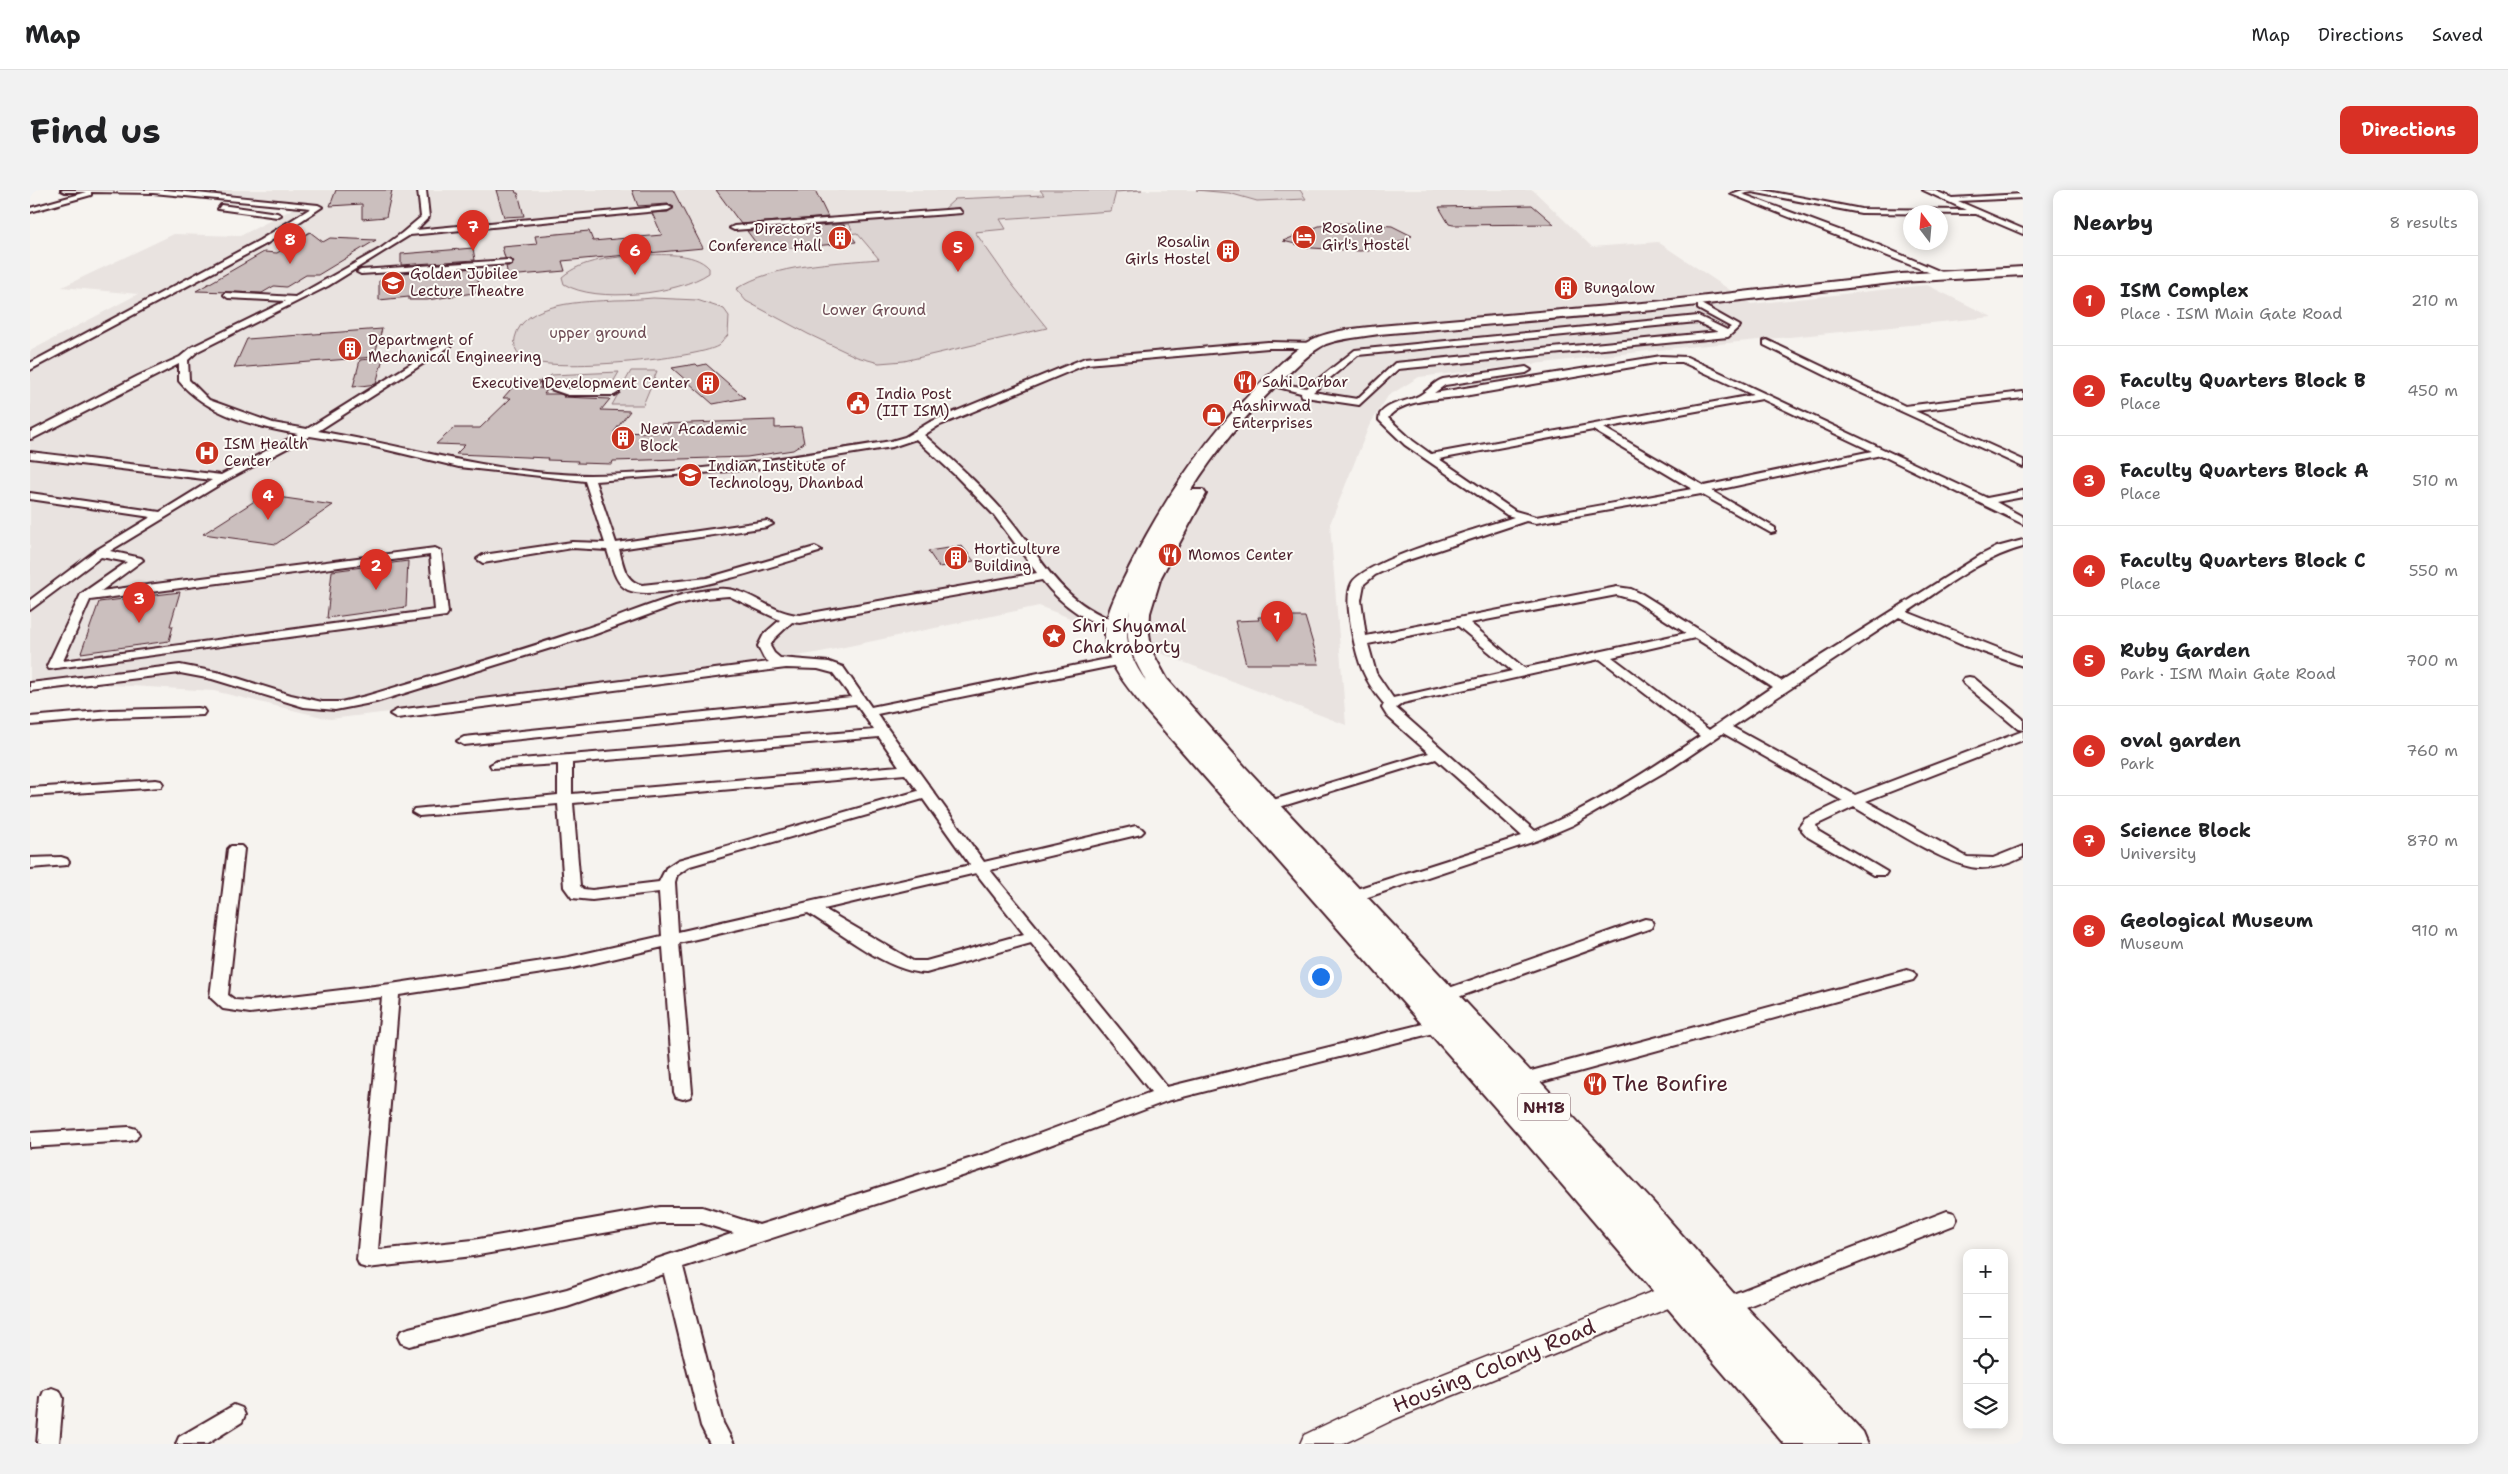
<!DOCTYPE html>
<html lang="en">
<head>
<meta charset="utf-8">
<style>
	:root { --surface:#fff; --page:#f2f2f2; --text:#202124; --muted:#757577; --line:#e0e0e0; --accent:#d93025 }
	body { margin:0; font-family:"Shantell Sans",sans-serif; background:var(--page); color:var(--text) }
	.controls { position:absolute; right:15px; bottom:15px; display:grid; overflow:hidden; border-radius:10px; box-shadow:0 2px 12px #0003 }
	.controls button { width:45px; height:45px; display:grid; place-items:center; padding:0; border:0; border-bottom:1px solid var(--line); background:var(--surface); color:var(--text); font:25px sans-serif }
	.compass { position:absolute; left:1873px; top:15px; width:45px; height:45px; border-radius:50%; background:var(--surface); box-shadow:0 2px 12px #0003; rotate:344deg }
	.you { position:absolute; left:1290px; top:786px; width:18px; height:18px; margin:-12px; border:4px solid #fff; border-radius:50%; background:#1a73e8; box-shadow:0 0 0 8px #1a73e833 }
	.badge { display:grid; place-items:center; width:32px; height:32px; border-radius:50%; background:var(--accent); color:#fff; font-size:16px; font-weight:700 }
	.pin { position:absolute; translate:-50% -41px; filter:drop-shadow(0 1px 2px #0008) }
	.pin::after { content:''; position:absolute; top:26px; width:18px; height:15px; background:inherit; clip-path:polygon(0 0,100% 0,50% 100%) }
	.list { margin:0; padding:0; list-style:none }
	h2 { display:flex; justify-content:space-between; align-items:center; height:65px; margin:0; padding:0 20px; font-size:21px }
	h2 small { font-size:16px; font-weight:400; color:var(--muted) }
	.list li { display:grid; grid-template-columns:32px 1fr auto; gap:15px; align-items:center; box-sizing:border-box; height:90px; padding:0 20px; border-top:1px solid var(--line) }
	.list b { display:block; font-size:19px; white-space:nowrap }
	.list p { margin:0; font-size:16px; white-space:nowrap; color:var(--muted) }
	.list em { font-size:16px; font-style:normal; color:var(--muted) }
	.icon { flex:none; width:28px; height:28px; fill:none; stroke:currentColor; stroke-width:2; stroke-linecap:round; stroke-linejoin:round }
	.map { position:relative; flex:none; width:1993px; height:1254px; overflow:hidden; border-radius:10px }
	header { display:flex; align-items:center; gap:30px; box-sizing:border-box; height:70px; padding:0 25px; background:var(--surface); border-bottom:1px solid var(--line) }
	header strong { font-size:24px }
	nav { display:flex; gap:28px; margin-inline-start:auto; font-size:18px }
	.intro { display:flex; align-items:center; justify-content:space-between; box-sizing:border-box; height:120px; padding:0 30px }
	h1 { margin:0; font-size:35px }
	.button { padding:12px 22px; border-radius:10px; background:var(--accent); color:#fff; font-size:18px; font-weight:700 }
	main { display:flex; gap:30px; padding:0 30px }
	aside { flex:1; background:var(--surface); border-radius:10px; box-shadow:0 2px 12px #0003 }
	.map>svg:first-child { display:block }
</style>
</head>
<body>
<header>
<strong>Map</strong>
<nav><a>Map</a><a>Directions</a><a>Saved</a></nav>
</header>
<div class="intro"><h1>Find us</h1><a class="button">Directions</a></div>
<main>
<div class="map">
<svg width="1993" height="1254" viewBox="0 0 1993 1254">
	<rect width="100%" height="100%" fill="#f6f3ef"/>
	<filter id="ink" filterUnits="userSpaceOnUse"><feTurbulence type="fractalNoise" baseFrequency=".02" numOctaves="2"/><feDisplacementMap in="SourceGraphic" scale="10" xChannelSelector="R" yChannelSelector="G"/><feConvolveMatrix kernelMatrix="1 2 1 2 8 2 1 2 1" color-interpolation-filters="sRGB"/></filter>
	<g filter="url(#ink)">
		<!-- built -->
		<path fill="#e9e3e0" d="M128 0H1503L1562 57 1628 52 1721 114 1897 95 1962 127 1627 160 1389 187 1358 206 1339 236 1300 334 1316 535 1009 416 786 463 547 500 300 529 184 501 68 494 0 502V161L108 104 32 97 144 44 210 46 261 20 267 14Z"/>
		<!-- green -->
		<path fill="#dcd4d2" stroke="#937a7e" d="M1010 0H1112L1086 2 1081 21 970 29 976 39 945 42 981 93 1017 138 874 171 849 173 827 167 778 144 716 111 706 99C744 74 805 73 849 69L827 43 787 47 784 42 822 39 819 34 729 41 725 37 911 22 925 9 1014 5Z
			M1166 0H1270L1276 9 1227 11 1199 3Z
			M609 65C630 65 664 61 679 78V83C649 104 566 114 534 94L532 87C553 69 582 68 609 65Z
			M623 108 667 110 694 119 699 126 698 145C695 148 691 154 688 156 665 169 522 182 499 170 488 165 483 160 485 148 493 111 556 112 585 110 598 110 611 109 623 108Z
			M601 181H627L613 215H582Z
			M589 182 579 199 533 200 517 189 521 185Z"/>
		<!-- building -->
		<path fill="#cbbfbe" stroke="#4a1f2b" d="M306 0H362L356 27 332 29V14L300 16Z
			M466 0H485L486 3H488L494 26 474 27Z
			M602 0H643L673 58 532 71 535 81 478 86 476 76H481L484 71 475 68 472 57 507 54 505 46 559 41 563 51 632 45 622 23 638 22 644 17 638 14 608 16Z
			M686 0H785L798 27 711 34Z
			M1502 15 1524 34 1423 35 1419 34 1409 17Z
			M1317 33 1362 36 1382 46 1356 58 1330 61 1282 58 1253 51 1289 36Z
			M801 35H814L826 52 732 61 717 41Z
			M280 42 293 52 300 48 346 50 288 85H276L256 97 244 96 232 103 166 101 234 62 247 63Z
			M443 58 445 70 371 75V64Z
			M446 78 450 102 397 110H379V107L349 110V91L371 89V83Z
			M352 139 344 167 204 178 217 149Z
			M353 168 346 194 323 197 330 170Z
			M666 174 668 176 676 174 715 208 683 214 642 178Z
			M488 191 510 192 506 197 517 200 514 204H530L535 206 533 207 580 209 571 220 600 221 584 242 627 243 631 234 745 230V238L771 237 774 253 763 260 717 267 583 271 582 274 547 273 548 271 517 270 518 268 426 264 435 255 406 254 424 238H450L481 208H473Z
			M234 305 303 315 246 354 173 344Z
			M932 356 944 371 909 377 898 361Z
			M378 371 376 417 297 428 302 381Z
			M150 402 140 436H143L139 451 51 463 69 412Z
			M1228 427H1275L1289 474H1216L1205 431 1229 430Z"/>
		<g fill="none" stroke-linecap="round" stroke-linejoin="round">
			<!-- minor casing -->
			<g stroke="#4a1f2b" stroke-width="4">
				<path id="minor" d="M31 0H136L288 15 292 17 236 54 0 180V173L230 50 281 18 123 3 61 2V5L0 22V18L57 2H35Z
					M388 0H396L399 27 386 40 638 16 642 18 638 20 380 45 298 96 168 161 158 170 159 190 179 210 243 233 277 239 419 150 423 153 422 155 288 241C378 256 468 285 560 285 661 284 761 267 861 251L875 247 900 232 1055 168 1238 152 1286 153 1287 155 1283 158H1238L1057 174 908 236 894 245C921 268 949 294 973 321 1018 374 1026 412 1098 436L1100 439 1098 442 1094 443C1061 435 1033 417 1012 390L770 433 762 432 744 449 740 456 744 463 750 468 799 472 813 477 841 517 1092 466 1097 467 1098 470 1092 474 847 524 954 672 1106 636 1111 638 1114 641 1111 644 960 680 1137 897 1409 830 1415 832 1418 836 1415 840 1137 911 972 973 653 1077 693 1233 704 1254H680L671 1236 634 1084 537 1117 379 1156 371 1153 368 1147 371 1141 379 1138 537 1099 704 1043 672 1033H630L443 1066 337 1078 330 1076 327 1070 352 807 220 823 193 819 180 807 198 659 201 656H211L214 659 198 805 205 810 220 811 361 794 539 767 632 746 629 702 562 710 542 708 534 697 528 614 389 626 382 622 384 619 528 605V574L462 578 460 575 467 571 844 540 826 514 434 555 427 551 434 547 821 507 803 483 788 479 756 478 367 528 360 524 367 520 739 472 734 468 728 456 734 444 750 430 699 406 674 408 645 415 563 445 482 470 346 512 305 520 274 517 182 489 150 483 0 501V493L150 475 191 483 261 505 292 512H311L336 506C409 484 482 464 554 439 598 425 642 402 688 399 718 396 740 424 770 425L1007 383 964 325 925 285 886 249 862 257 725 279 565 291 586 353 737 331 743 334 737 337 589 359C593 374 595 392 612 395L677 388 785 357 791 360 789 362C752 373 630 414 598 400 584 393 582 374 577 360L542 358 453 373 447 369 453 365 542 352 575 353 555 291 429 277 341 256 280 246 197 290 80 361 111 368 113 370 71 401 405 358 411 361 418 423 416 426 19 479 17 476 51 404 97 372 71 367 0 420V410L65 361 121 327 0 309V303L130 322 182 290 0 268V262L191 285 268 244C227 237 177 225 149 191V174L4 248 0 249V242L108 186 150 167 162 157 256 111 198 108 194 105 195 103 265 107 350 59 372 43 391 27ZM400 365 405 420 33 471 60 410ZM849 547 869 576 542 604V573ZM875 584 888 601 648 670 636 678 629 692 562 700 553 699 550 696 543 613ZM893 609 940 675 648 742 645 692 647 685 660 676ZM946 683 994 744 896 771H883L794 719ZM778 723C810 742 859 783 896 783L1001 753 1121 902 958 963 729 1035 672 1017H630L443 1050 348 1060 369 805 539 779 633 757 644 902 646 907 653 909 660 907 662 902 649 753Z
					M1713 0H1733L1831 19 1936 20 1893 0H1903L1922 8 1993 4V8L1928 11 1993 39V44L1946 24 1831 23 1722 2 1712 4 1841 52 1914 83 1915 85 1911 87 1701 4Z
					M191 15 247 23 251 25 247 27 188 19Z
					M929 19 932 23 704 40 700 38 704 36Z
					M478 70 482 72 481 74 331 84 327 82 331 80Z
					M1671 114 1710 136 1698 147 1368 179 1329 215 1275 207 1272 206 1271 203 1248 197 1253 194 1277 198 1325 160 1668 126 1697 140 1701 137 1668 119V115ZM1667 132 1688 142 1365 173 1327 209 1283 202 1328 165Z
					M1737 150 1875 216 1993 202V208L1885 221 1993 270V277L1825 200 1734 155V151Z
					M1631 166 1657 167 1957 308 1993 301V307L1966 312 1993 327V334L1851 265 1682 301 1745 338V342L1741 343 1671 304 1506 333 1496 331 1372 372 1345 385 1334 394 1331 410 1336 446 1587 397 1601 399 1612 404 1751 491 1951 365 1967 357 1993 350V357C1951 368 1914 398 1877 422L1993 468V476L1930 454 1869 427 1702 537 1825 605 1993 541V550L1836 611 1937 667 1963 668 1993 656V667C1979 674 1964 679 1948 678 1916 676 1854 634 1824 617L1786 635 1788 641 1857 682 1855 685H1843L1778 647 1769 637 1775 629 1813 611 1693 543 1643 577 1543 635 1508 650 1320 713H1308L1306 709 1308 705 1492 646 1406 569 1243 619H1233L1231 616 1233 613 1399 563 1357 526 1352 518 1354 514C1334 490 1328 473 1322 442 1320 428 1315 406 1322 393 1335 370 1454 337 1484 327L1477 325 1375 255 1349 230 1350 224C1361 210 1380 213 1393 203 1401 198 1404 192 1413 189L1496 177 1501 180 1496 183 1415 195 1404 203ZM1631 172H1652L1723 205 1401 264 1383 251 1358 228C1370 210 1408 209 1428 207ZM1732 209 1842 261 1674 296 1574 238ZM1563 240 1662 299 1506 327 1485 321 1409 269ZM1587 405 1604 410 1656 443 1494 478 1440 433ZM1428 436 1482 481 1363 508 1346 483 1338 454ZM1665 448 1742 497 1679 540 1582 467ZM1570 469 1670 546C1618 581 1563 616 1505 641L1366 518 1373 513Z
					M515 191 539 199H584L589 202 584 205H538L512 196V192Z
					M1939 487 1944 488 1993 529V540L1988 539 1934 494 1932 491 1934 488Z
					M168 518 173 519 175 522 173 525 81 528 0 535V527L81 520Z
					M126 590 131 591 133 594 131 597 0 606V598Z
					M31 667 37 669 39 672 37 675 0 678V668Z
					M1615 729 1621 730 1623 734 1621 738 1417 811H1405L1402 807 1405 803Z
					M1877 780 1883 782 1886 786 1883 790 1490 898 1484 896 1481 891 1484 886 1490 884Z
					M99 937 106 939 109 944 106 949 99 951 0 957V943Z
					M1917 1021 1924 1023 1927 1029 1924 1035 1693 1126 1685 1123 1682 1117 1685 1111Z
					M22 1198 30 1201 33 1208 29 1254H7L11 1208 14 1201Z
					M204 1215 212 1218 215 1225 212 1232 177 1254H146L149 1247Z"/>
			</g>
			<!-- tertiary casing -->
			<g stroke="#4a1f2b" stroke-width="3">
				<path id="tertiary" d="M1654 1089 1663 1092 1667 1100 1663 1108 1365 1229 1313 1254H1270L1274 1245 1345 1211Z"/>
			</g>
			<!-- trunk casing -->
			<g stroke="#4a1f2b" stroke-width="4">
				<path id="trunk" d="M1993 77V85L1871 92 1624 120 1349 144C1331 147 1313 148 1296 154 1281 161 1269 174 1257 185 1220 220 1188 257 1161 300H1173L1176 304 1131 387 1120 423 1119 443 1121 460 1137 489 1216 578 1622 1011 1706 1106 1833 1242 1838 1254H1754L1493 949 1114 518C1098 497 1075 473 1075 445 1075 422 1089 399 1099 378 1135 307 1178 243 1236 188 1248 176 1261 163 1276 153 1297 140 1325 139 1349 136L1624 112 1871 84ZM1100 420C1093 451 1102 465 1116 491 1100 469 1092 447 1100 420Z"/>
			</g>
			<!-- minor -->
			<use href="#minor" fill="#fdfcf7" fill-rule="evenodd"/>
			<!-- tertiary -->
			<use href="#tertiary" fill="#fdfcf7" fill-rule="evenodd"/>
			<!-- trunk -->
			<use href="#trunk" fill="#fdfcf7" fill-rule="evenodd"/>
		</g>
	</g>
	<!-- icons -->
	<defs>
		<g id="hotel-disc" transform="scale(1.25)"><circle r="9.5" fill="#c8321e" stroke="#fdfcf7"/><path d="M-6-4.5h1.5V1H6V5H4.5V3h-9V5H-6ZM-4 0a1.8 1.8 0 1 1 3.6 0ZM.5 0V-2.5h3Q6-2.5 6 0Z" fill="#fff"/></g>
		<g id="building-disc" transform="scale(1.25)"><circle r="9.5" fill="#c8321e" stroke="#fdfcf7"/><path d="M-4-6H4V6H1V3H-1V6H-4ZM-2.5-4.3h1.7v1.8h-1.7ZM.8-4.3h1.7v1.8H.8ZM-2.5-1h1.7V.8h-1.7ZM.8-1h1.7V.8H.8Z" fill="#fff"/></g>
		<g id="university-disc" transform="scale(1.25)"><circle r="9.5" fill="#c8321e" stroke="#fdfcf7"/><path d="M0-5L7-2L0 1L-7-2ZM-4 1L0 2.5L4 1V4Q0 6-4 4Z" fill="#fff"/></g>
		<g id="restaurant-disc" transform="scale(1.25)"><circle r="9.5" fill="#c8321e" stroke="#fdfcf7"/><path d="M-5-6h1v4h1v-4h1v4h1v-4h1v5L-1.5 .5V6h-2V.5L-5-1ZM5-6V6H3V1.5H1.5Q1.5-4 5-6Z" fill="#fff"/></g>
		<g id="civic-disc" transform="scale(1.25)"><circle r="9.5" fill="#c8321e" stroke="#fdfcf7"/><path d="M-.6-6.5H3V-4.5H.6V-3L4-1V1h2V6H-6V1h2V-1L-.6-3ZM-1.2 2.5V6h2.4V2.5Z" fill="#fff"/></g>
		<g id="shop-disc" transform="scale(1.25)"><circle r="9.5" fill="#c8321e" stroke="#fdfcf7"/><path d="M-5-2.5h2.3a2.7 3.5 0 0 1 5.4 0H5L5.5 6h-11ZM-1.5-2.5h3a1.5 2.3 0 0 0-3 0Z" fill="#fff"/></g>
		<g id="hospital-disc" transform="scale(1.25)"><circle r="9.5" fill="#c8321e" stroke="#fdfcf7"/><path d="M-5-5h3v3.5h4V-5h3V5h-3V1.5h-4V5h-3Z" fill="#fff"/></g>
		<g id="sight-disc" transform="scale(1.25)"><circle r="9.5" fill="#c8321e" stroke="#fdfcf7"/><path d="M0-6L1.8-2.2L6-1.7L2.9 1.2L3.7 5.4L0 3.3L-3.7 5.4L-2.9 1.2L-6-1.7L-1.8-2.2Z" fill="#fff"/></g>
	</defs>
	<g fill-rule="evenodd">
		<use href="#hotel-disc" x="1274" y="47"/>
		<use href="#building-disc" x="810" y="48"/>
		<use href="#building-disc" x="1198" y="61"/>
		<use href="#university-disc" x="363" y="93"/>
		<use href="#building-disc" x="1536" y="98"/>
		<use href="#building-disc" x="320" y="159"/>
		<use href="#restaurant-disc" x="1215" y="192"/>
		<use href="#building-disc" x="678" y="193"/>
		<use href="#civic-disc" x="828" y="213"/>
		<use href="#shop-disc" x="1184" y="225"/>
		<use href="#building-disc" x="593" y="248"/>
		<use href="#hospital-disc" x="177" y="263"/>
		<use href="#university-disc" x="660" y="285"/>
		<use href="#restaurant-disc" x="1140" y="365"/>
		<use href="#building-disc" x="926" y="368"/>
		<use href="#sight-disc" x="1024" y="446"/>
		<use href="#restaurant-disc" x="1565" y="894"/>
	</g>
	<g text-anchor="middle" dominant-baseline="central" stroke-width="4" stroke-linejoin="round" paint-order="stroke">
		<!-- far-poi labels -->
		<g font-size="15" fill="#4a1f2b" stroke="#fdfcf7" text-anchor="start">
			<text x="1292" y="38">Rosaline<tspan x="1292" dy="17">Girl's Hostel</tspan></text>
			<text x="792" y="39" text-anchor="end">Director's<tspan x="792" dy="17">Conference Hall</tspan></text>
			<text x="1180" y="52" text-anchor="end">Rosalin<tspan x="1180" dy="17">Girls Hostel</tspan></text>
			<text x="380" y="84">Golden Jubilee<tspan x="380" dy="17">Lecture Theatre</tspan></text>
			<text x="1554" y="98">Bungalow</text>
			<text x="338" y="150">Department of<tspan x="338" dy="17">Mechanical Engineering</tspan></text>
			<text x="1232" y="192">Sahi Darbar</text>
			<text x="660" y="193" text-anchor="end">Executive Development Center</text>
			<text x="846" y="204">India Post<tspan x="846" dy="17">(IIT ISM)</tspan></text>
			<text x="1202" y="216">Aashirwad<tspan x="1202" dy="17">Enterprises</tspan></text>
			<text x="610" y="239">New Academic<tspan x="610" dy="17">Block</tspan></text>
			<text x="194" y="254">ISM Health<tspan x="194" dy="17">Center</tspan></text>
			<text x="678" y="276">Indian Institute of<tspan x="678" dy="17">Technology, Dhanbad</tspan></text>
			<text x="944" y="359">Horticulture<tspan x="944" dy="17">Building</tspan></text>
			<text x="1158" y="365">Momos Center</text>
		</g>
		<!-- far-park labels -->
		<g font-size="15" fill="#6e4c55" stroke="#fdfcf7">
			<text x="844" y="120">Lower Ground</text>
			<text x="568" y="143">upper ground</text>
		</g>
		<!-- shield labels -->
		<rect fill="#fdfcf7" stroke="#806168" stroke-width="1" x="1488" y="903.5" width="52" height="27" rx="4"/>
		<g font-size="16" font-weight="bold" fill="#4a1f2b">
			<text x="1514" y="917">NH18</text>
		</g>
		<!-- poi labels -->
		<g font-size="18" fill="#4a1f2b" stroke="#fdfcf7" text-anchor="start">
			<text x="1042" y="436">Shri Shyamal<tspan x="1042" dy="21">Chakraborty</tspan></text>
		</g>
		<!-- near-poi labels -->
		<g font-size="21" fill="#4a1f2b" stroke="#fdfcf7" text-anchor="start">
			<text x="1582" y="894">The Bonfire</text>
		</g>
		<!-- near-street labels -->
		<g font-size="21" fill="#4a1f2b" stroke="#fdfcf7">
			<text transform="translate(1464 1176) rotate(-22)">Housing Colony Road</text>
		</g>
	</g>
</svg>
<div class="controls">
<button>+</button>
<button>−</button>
<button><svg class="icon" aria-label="locate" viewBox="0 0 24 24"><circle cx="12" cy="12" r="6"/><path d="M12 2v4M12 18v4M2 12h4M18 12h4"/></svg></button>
<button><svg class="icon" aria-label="layers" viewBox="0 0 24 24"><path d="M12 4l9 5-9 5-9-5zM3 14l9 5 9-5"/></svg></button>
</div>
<svg class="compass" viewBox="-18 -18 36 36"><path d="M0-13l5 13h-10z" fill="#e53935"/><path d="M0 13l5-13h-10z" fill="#757577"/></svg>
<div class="you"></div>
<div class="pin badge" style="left:1247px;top:452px">1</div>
<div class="pin badge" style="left:346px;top:400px">2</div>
<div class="pin badge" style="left:109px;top:433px">3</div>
<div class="pin badge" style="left:238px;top:330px">4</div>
<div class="pin badge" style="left:928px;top:82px">5</div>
<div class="pin badge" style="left:605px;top:85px">6</div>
<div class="pin badge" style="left:443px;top:61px">7</div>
<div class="pin badge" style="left:260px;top:74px">8</div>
</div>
<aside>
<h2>Nearby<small>8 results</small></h2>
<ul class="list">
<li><span class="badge">1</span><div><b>ISM Complex</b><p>Place · ISM Main Gate Road</p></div><em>210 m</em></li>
<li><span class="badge">2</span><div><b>Faculty Quarters Block B</b><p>Place</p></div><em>450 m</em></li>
<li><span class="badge">3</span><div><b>Faculty Quarters Block A</b><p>Place</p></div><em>510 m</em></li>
<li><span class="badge">4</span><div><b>Faculty Quarters Block C</b><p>Place</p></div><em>550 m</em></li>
<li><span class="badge">5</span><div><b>Ruby Garden</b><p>Park · ISM Main Gate Road</p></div><em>700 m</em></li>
<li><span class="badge">6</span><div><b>oval garden</b><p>Park</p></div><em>760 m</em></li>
<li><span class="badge">7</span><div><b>Science Block</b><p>University</p></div><em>870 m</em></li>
<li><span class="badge">8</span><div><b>Geological Museum</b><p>Museum</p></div><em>910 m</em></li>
</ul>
</aside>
</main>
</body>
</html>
